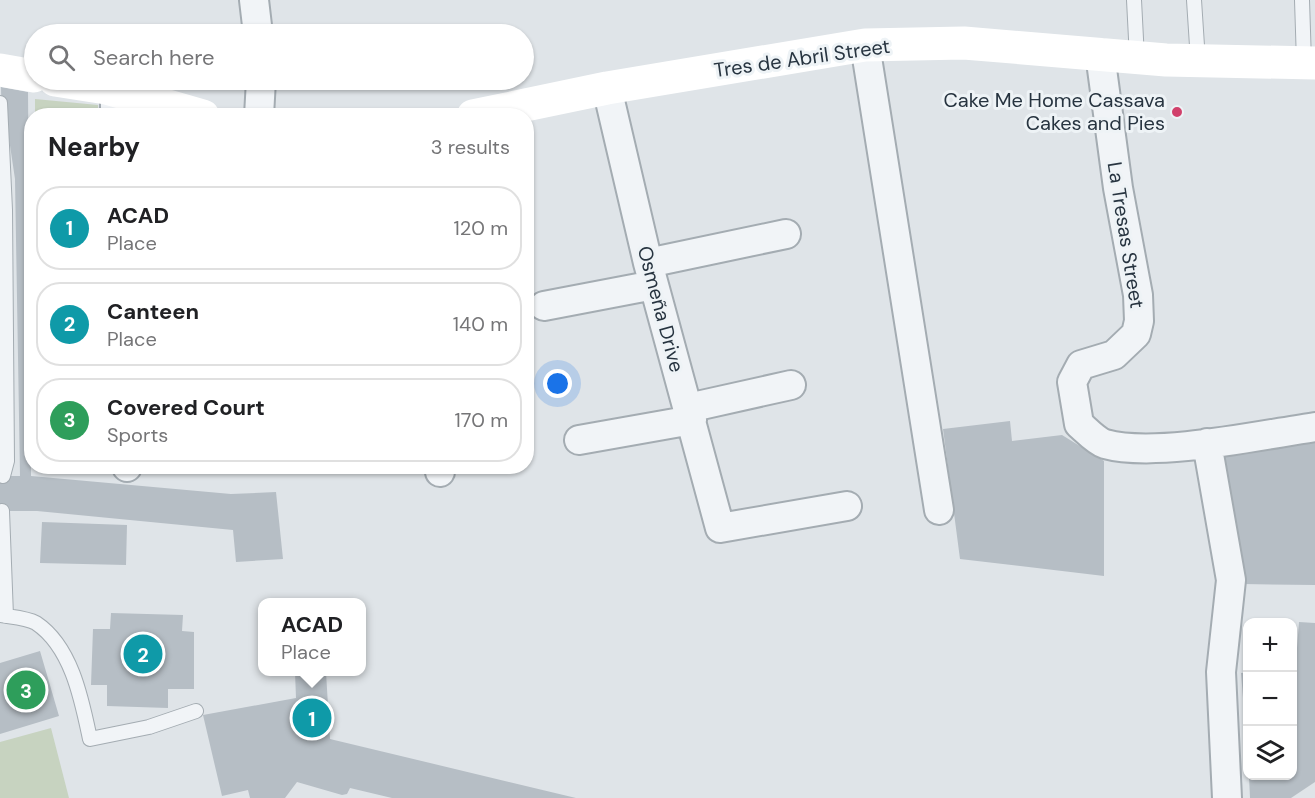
<!DOCTYPE html>
<html lang="en">
<head>
<meta charset="utf-8">
<style>
	:root { --surface:#fff; --page:#f2f2f2; --text:#202124; --muted:#757577; --line:#e0e0e0; --accent:#d1406b }
	body { margin:0; font-family:"DM Sans",sans-serif; background:var(--page); color:var(--text) }
	.controls { position:absolute; right:18px; bottom:18px; display:grid; overflow:hidden; border-radius:12px; box-shadow:0 2px 4px #0004 }
	.controls button { width:54px; height:54px; display:grid; place-items:center; padding:0; border:0; border-bottom:2px solid var(--line); background:var(--surface); color:var(--text); font:30px sans-serif }
	.you { position:absolute; left:558px; top:384px; width:21px; height:21px; margin:-15px; border:4px solid #fff; border-radius:50%; background:#1a73e8; box-shadow:0 0 0 9px #1a73e833 }
	.badge { display:grid; place-items:center; width:39px; height:39px; border-radius:50%; background:var(--accent); color:#fff; font-size:20px; font-weight:700 }
	.pin { position:absolute; translate:-50% -50%; border:3px solid #fff; box-shadow:0 2px 6px #0006 }
	.popup { position:absolute; left:258px; top:598px; width:108px; height:78px; box-sizing:border-box; display:grid; place-content:center; border-radius:12px; background:var(--surface); filter:drop-shadow(0 2px 4px #0005); font-size:20px; white-space:nowrap; color:var(--muted) }
	.popup b { font-size:22px; color:var(--text) }
	.popup::after { content:''; position:absolute; left:50%; top:100%; margin-left:-12px; border:12px solid transparent; border-top-color:var(--surface) }
	.list { margin:0; padding:0; list-style:none }
	h2 { display:flex; justify-content:space-between; align-items:center; height:78px; margin:0; padding:0 24px; font-size:26px }
	h2 small { font-size:20px; font-weight:400; color:var(--muted) }
	.list li { display:grid; grid-template-columns:39px 1fr auto; gap:18px; align-items:center; box-sizing:border-box; height:84px; margin:0 12px 12px; padding:0 12px; border:2px solid var(--line); border-radius:24px }
	.list b { display:block; font-size:22px; white-space:nowrap }
	.list p { margin:0; font-size:20px; white-space:nowrap; color:var(--muted) }
	.list em { font-size:20px; font-style:normal; color:var(--muted) }
	.icon { flex:none; width:33px; height:33px; fill:none; stroke:currentColor; stroke-width:2; stroke-linecap:round; stroke-linejoin:round }
	.map { position:relative; flex:none; width:1315px; height:798px; overflow:hidden }
	.search { position:absolute; background:var(--surface); box-shadow:0 2px 4px #0004; left:24px; top:24px; width:510px; height:66px; display:flex; align-items:center; gap:15px; box-sizing:border-box; padding:0 21px; border-radius:33px; color:var(--muted); font-size:22px }
	.panel { position:absolute; background:var(--surface); box-shadow:0 2px 4px #0004; left:24px; top:108px; width:510px; height:366px; border-radius:24px }
	.map>svg:first-child { display:block }
</style>
</head>
<body>
<div class="map">
<svg width="1315" height="798" viewBox="0 0 1315 798">
	<rect width="100%" height="100%" fill="#dfe4e8"/>
	<!-- green -->
	<path fill="#c7d3c0" d="M35 99 98 105V115H35Z
		M51 728 69 798H0V742Z"/>
	<!-- building -->
	<path fill="#b6bec5" d="M1 87 28 92 31 476 231 494 276 492 283 559 236 562 233 530 37 511H0V476H20L15 179 8 132H2Z
		M1010 421 1012 441 1062 435 1104 461V576L960 559 943 429Z
		M1315 439V585L1243 584 1222 454Z
		M42 522 127 525 126 565 40 563Z
		M111 613 183 615 182 631 194 632V689H168V708L107 706V685H91L93 629H110Z
		M1299 622 1315 623V782L1291 798H1250L1249 776H1292V674H1295Z
		M40 651 59 716 0 734V663Z
		M295 672H326L330 739 576 798H392L350 788 347 794 342 795 297 782 285 798H250L248 790 222 796 203 715 296 698Z
		M1241 673H1248V735H1246Z"/>
	<g fill="none" stroke-linecap="round" stroke-linejoin="round">
		<!-- lane casing -->
		<g stroke="#a4acb2" stroke-width="16">
			<path id="lane" d="M1134 0 1137 58
				M1194 0 1198 61
				M1302 0 1304 62
				M0 103 5 210 7 461 3 476
				M2 511 6 616
				M0 615C11 617 27 618 36 623 72 647 82 701 90 739L149 727 196 711"/>
		</g>
		<!-- street casing -->
		<g stroke="#a4acb2" stroke-width="32">
			<path id="street" d="M254 0 258 34
				M865 45 939 510
				M1100 54 1118 188 1138 295 1139 321 1136 334 1114 355 1081 365 1072 382 1079 424C1086 430 1096 441 1105 444 1155 458 1261 435 1315 427
				M607 88 648 263 720 528 847 506
				M115 91V116
				M259 116 261 80
				M648 263 786 234
				M544 306 654 285
				M688 408 791 385
				M579 440 692 420
				M1207 443 1231 580 1221 672 1227 798
				M127 466V467
				M439 466 440 472"/>
		</g>
		<!-- lane -->
		<use href="#lane" stroke="#f1f4f7" stroke-width="14"/>
		<!-- street -->
		<use href="#street" stroke="#f1f4f7" stroke-width="28"/>
		<!-- secondary -->
		<path stroke="#fff" stroke-width="33" d="M0 70 34 76
			M55 80 106 88 203 116
			M473 116 607 88 865 45 964 43 1166 60 1315 63"/>
	</g>
	<!-- markers -->
	<circle fill="#d1406b" stroke="#eef3f6" stroke-width="2" cx="1177" cy="112" r="6"/>
	<g text-anchor="middle" dominant-baseline="central" stroke-width="6" stroke-linejoin="round" paint-order="stroke">
		<!-- street labels -->
		<g font-size="20" fill="#273440" stroke="#eef3f6">
			<text transform="translate(802 58) rotate(-8)">Tres de Abril Street</text>
			<text transform="translate(1126 235) rotate(81)">La Tresas Street</text>
			<text transform="translate(661 309) rotate(75)">Osmeña Drive</text>
		</g>
		<!-- poi labels -->
		<g font-size="20" fill="#273440" stroke="#eef3f6" text-anchor="end">
			<text x="1165" y="100">Cake Me Home Cassava<tspan x="1165" dy="23">Cakes and Pies</tspan></text>
		</g>
	</g>
</svg>
<div class="controls">
<button>+</button>
<button>−</button>
<button><svg class="icon" aria-label="layers" viewBox="0 0 24 24"><path d="M12 4l9 5-9 5-9-5zM3 14l9 5 9-5"/></svg></button>
</div>
<div class="you"></div>
<div class="pin badge" style="left:312px;top:718px;background:#0f9aa8">1</div>
<div class="popup"><b>ACAD</b>Place</div>
<div class="pin badge" style="left:143px;top:654px;background:#0f9aa8">2</div>
<div class="pin badge" style="left:26px;top:690px;background:#2e9e5b">3</div>
<div class="search"><svg class="icon" aria-label="search" viewBox="0 0 24 24"><circle cx="10" cy="10" r="6"/><path d="M15 15l6 6"/></svg>Search here</div>
<section class="panel">
<h2>Nearby<small>3 results</small></h2>
<ul class="list">
<li><span class="badge" style="background:#0f9aa8">1</span><div><b>ACAD</b><p>Place</p></div><em>120 m</em></li>
<li><span class="badge" style="background:#0f9aa8">2</span><div><b>Canteen</b><p>Place</p></div><em>140 m</em></li>
<li><span class="badge" style="background:#2e9e5b">3</span><div><b>Covered Court</b><p>Sports</p></div><em>170 m</em></li>
</ul>
</section>
</div>
</body>
</html>
